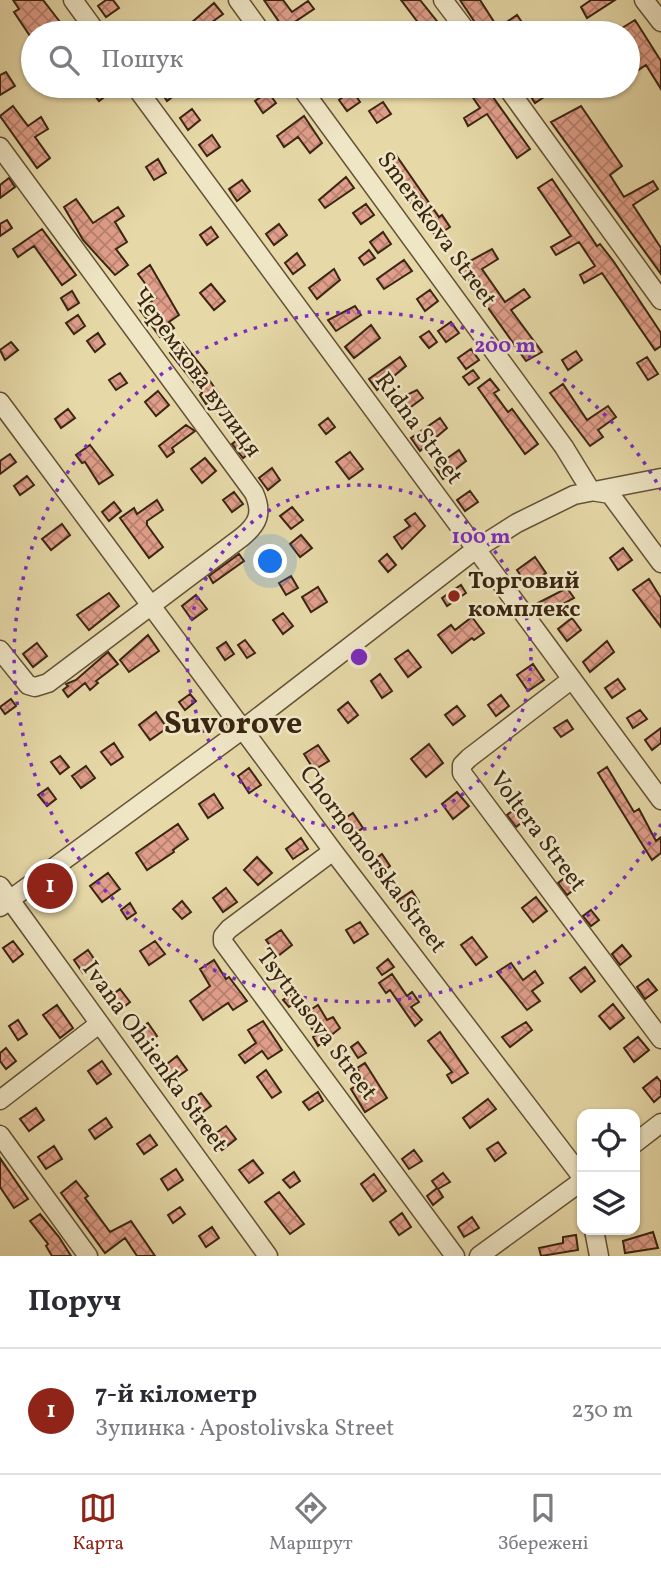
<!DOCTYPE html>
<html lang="uk">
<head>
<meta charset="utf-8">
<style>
	:root { --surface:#fff; --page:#f7f7f7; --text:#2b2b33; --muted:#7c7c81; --line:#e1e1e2; --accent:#8f2418 }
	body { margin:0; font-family:Vollkorn,serif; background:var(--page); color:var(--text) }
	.controls { position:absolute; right:21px; bottom:21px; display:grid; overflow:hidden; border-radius:14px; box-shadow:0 2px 5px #0004 }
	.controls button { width:63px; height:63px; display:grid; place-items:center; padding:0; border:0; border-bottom:2px solid var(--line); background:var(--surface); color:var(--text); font:35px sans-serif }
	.you { position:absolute; left:271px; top:562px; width:24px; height:24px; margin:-18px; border:5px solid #fff; border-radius:50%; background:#1a73e8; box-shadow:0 0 0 10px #1a73e833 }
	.badge { display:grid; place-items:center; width:46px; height:46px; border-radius:50%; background:var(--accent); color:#fff; font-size:23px; font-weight:700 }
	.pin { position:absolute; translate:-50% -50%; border:4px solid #fff; box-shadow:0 2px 7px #0006 }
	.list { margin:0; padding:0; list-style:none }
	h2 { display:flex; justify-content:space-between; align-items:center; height:91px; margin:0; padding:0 28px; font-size:30px }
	h2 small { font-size:23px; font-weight:400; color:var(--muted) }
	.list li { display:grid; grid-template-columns:46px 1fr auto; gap:21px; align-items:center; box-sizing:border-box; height:126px; padding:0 28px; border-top:2px solid var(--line) }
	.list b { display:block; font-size:26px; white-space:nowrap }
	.list p { margin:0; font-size:23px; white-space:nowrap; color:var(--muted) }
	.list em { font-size:23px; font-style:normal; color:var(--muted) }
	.icon { flex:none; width:38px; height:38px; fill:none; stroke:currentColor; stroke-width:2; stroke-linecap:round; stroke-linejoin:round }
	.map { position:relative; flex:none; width:661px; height:1256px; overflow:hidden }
	.search { position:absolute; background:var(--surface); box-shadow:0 2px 5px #0004; left:21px; right:21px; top:21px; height:77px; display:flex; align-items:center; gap:18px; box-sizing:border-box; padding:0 24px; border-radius:38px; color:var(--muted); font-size:26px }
	.sheet { height:217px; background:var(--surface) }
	nav { display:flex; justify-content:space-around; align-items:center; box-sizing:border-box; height:98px; border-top:2px solid var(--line); background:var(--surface); font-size:19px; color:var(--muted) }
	nav a { display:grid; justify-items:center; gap:4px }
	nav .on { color:var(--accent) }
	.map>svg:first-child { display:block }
</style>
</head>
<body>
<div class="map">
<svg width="661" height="1256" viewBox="0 0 661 1256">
	<defs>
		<pattern id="building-cross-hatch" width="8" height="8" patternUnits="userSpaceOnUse" patternTransform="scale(1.75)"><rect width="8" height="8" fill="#e09e8a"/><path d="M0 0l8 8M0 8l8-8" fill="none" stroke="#b7816f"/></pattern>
	</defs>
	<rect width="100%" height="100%" fill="#e6d8a7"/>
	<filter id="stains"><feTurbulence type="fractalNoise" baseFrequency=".00286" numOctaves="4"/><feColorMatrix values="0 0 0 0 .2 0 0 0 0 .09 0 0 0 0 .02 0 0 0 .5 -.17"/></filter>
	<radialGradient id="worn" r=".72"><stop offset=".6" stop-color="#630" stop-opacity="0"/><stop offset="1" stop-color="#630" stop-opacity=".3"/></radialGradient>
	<!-- building -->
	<path fill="url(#building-cross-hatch)" stroke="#392511" stroke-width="2" d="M13 0H43L60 22 46 33 41 27 30 36 14 12 19 9Z
		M106 0H113L119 8 106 17 98 6Z
		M264 0H283L292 12 308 1 314 9 284 29Z
		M401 0H420L440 25 426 33Z
		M460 0H480L498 28 517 15 525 27 515 33H482Z
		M591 0H615L587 18 581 7Z
		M214 3 223 14 197 33 190 24Z
		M635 20 661 61V89L646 65 628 77V64L638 57 628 41V33H614Z
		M6 72 15 86 0 95V75Z
		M98 86H108L112 91 99 101 91 91Z
		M164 86H176L180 91 167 101 159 89Z
		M465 86H485L530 149 517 158 487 114 468 126 464 118 480 108Z
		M524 86H572L556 96 553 91 535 103Z
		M352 90 360 102 347 111 339 100Z
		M268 92 276 103 263 113 255 101Z
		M383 102 391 114 377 123 369 111Z
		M13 106 28 126 41 117 48 129 35 137 50 158 37 168 0 116Z
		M581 106 622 166 610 175 624 197 653 181 658 189 633 205 661 248V274L551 122Z
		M192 109 200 120 188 130 180 118Z
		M304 116 322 143 310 153 298 137 284 147 277 136Z
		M212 135 220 147 207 156 199 145Z
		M396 155 439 217 442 215 450 227 436 236 411 204 395 172 391 175 383 164Z
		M158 159 166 173 154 180 146 167Z
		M346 177 354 188 325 208 319 200Z
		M9 178 15 187 0 198V185Z
		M552 179 597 246 600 244 614 262 661 333V346L655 350 602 273 584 283 580 275 595 266 579 242 556 255 551 247 571 236 538 188Z
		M242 180 250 191 237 201 229 189Z
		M76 199 93 223 118 207 124 216 115 222 127 242 116 249 128 265 115 275 83 240 64 207Z
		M366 204 374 215 361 224 353 213Z
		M7 220 12 228 0 236V224Z
		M279 224 287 235 274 245 266 234Z
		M211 227 218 237 207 245 200 235Z
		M42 229 76 275 62 285 34 246 18 257 13 249Z
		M383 232 391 244 378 253 370 242Z
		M492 249 498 259 482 269 505 302 524 289 530 297 511 310 542 352 526 361 459 267Z
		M369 250 375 258 364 265 359 258Z
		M297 253 305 265 293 274 285 263Z
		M404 260 412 271 384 289 377 279Z
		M150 265 179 315 169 322 174 328 160 337 140 310 156 298 138 274Z
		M334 269 340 280 317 299 309 288Z
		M211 284 225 301 214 310 200 293Z
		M430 290 438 301 425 311 417 299Z
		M72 291 79 303 68 310 61 298Z
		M355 306 361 315 336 331 328 320Z
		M78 315 85 326 74 334 66 323Z
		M451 322 459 333 446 342 438 331Z
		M371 325 380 338 354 358 345 347Z
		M429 331 437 342 429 348 420 337Z
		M98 333 105 344 95 352 87 341Z
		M11 342 18 350 5 360 0 350Z
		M183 343 207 373 205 374 219 394 206 404 200 395 202 393 170 353Z
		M471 349 479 360 466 369 458 358Z
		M576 351 582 360 568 370 562 360Z
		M400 357 406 366 377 390 369 379Z
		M647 357 658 374 648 380 637 363Z
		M473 370 479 378 469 385 463 377Z
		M120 373 127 383 116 390 109 380Z
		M490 379 499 390 494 393 508 412 512 409 538 444 525 454 478 388Z
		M563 384 587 420 608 406 616 417 598 430 603 437 590 446 550 393Z
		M417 390 423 398 400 415 390 403Z
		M158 391 169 405 156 416 145 402Z
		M68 409 75 418 61 428 55 419Z
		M328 418 335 427 326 434 319 425Z
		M440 418 447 428 420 451 411 438Z
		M186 425 195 431 172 448 174 452 167 457 159 446Z
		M245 434 256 448 243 458 232 444Z
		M90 445 113 475 99 484 85 462 82 463 76 455Z
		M459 450 466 461 443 479 435 467Z
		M350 452 363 469 349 479 336 462Z
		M10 454 16 462 0 474V461Z
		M205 458 216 471 202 483 191 469Z
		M272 468 280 480 268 490 259 478Z
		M27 476 34 485 20 495 14 486Z
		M470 491 478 502 465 511 457 500Z
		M234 492 243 504 232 512 223 500Z
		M157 500 163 510 147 521V525L163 547 149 558 120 518 134 508 137 514Z
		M114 502 121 511 109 521 102 512Z
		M292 507 303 520 291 529 280 516Z
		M415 513 425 526 402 549 394 537 410 526 405 520Z
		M62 524 70 535 51 550 42 539Z
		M301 535 312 548 300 557 290 544Z
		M623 548 632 560 618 570 610 558Z
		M239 554 244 561 213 583 209 576Z
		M387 554 396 565 388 572 379 561Z
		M535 557 546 573 527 585 517 570Z
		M291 576 298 588 286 595 279 583Z
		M649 579 661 598V627L633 590Z
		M461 585 466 593 447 606 442 598Z
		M318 587 327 602 311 612 302 597Z
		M567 588 574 598 545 614 538 603Z
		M109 593 119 606 89 630 77 615Z
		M196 595 207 609 192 620 182 606Z
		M283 613 293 626 283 634 273 620Z
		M472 617 484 633 474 640 472 638 452 653 438 635 451 625 455 630Z
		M572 618 581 630 567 641 558 629Z
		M148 635 159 651 129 672 120 660Z
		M245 640 255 653 247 658 238 645Z
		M607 641 614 652 590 672 583 662Z
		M226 642 234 654 225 660 217 648Z
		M37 643 47 656 33 667 23 654Z
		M408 650 421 667 408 677 395 659Z
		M108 652 118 664 96 681 98 683 90 690 85 683 68 697 63 690 68 686 66 684 76 680Z
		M533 664 544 680 528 691 517 675Z
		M380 674 392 691 382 698 371 681Z
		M618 679 625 689 612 698 605 688Z
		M190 694 196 701 185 710 179 702Z
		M501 695 509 706 496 716 488 705Z
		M11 699 16 706 5 714 0 707Z
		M348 702 358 715 348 723 338 710Z
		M457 706 465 716 453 725 445 715Z
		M640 710 647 719 633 728 627 718Z
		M156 712 167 728 150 740 139 725Z
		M567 720 573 729 561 737 554 728Z
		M661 728V743L652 750 645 740Z
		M114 743 123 757 111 765 101 752Z
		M429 744 443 763 426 777 411 759Z
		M318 745 329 761 314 770 304 754Z
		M60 756 69 767 60 774 51 762Z
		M86 766 95 778 81 788 72 776Z
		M607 767 634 812 639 809 656 841 661 837V853L652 860 598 773Z
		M249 768 261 785 249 793 238 776Z
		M48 788 56 799 47 806 38 795Z
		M457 792 469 806 453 819 442 804Z
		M214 794 223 808 208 818 199 804Z
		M517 807 526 819 516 827 507 815Z
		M353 813 363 828 350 837 343 826 347 823 344 819Z
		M178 824 188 839 173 850 174 852 147 870 136 853Z
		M301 838 308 849 293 859 286 849Z
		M382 854 390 866 378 875 369 864Z
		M257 857 272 873 258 885 244 870Z
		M108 873 120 889 102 902 90 886Z
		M567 876 576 888 567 895 558 883Z
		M226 888 237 902 223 912 213 898Z
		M412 891 419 902 404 912 397 901Z
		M536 897 547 911 533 922 522 908Z
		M182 901 191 912 182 919 173 909Z
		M130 903 136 913 127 919 121 910Z
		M591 910 599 920 591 926 583 916Z
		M360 922 368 934 354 943 346 930Z
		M281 930 292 945 278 956 266 940Z
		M472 937 487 957 476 965 461 945Z
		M13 941 23 954 13 962 3 948Z
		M155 941 165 954 149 965 140 951Z
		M622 945 631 956 620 965 612 954Z
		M88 950 97 963 83 973 74 960Z
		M388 959 394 967 382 975 377 968Z
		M214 960 226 979 229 977 247 1001 233 1010 228 1003 203 1020 190 1001 210 986 200 969Z
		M511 963 523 980 535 971 543 983 532 991 540 1001 527 1010 497 972Z
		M585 967 595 981 581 992 570 978Z
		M392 974 407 996 412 992 419 1002 411 1007 422 1020 415 1026 390 990 386 993 379 983Z
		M648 979 657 990 645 999 637 987Z
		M120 989 130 1002 116 1013 106 1000Z
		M294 992 300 999 289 1007 283 1000Z
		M613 1004 624 1018 610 1029 599 1016Z
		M57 1005 73 1028 60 1038 43 1015Z
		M318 1005 327 1020 333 1017 340 1028 318 1046 313 1037 316 1035 303 1015Z
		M18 1020 27 1034 18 1040 9 1026Z
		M263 1021 282 1050 268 1059 262 1051 245 1063 239 1055 256 1043 248 1030Z
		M526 1022 532 1030 510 1047 502 1037Z
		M148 1023 157 1036 143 1046 134 1033Z
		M440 1032 468 1073 452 1083 447 1075 452 1072 428 1041Z
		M638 1037 649 1050 634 1062 624 1048Z
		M358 1042 366 1053 358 1058 351 1047Z
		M6 1048 16 1061 6 1069 0 1061V1053Z
		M177 1056 187 1070 173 1080 163 1067Z
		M102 1061 111 1074 97 1084 88 1071Z
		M365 1063 387 1098 365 1112 351 1089 364 1080 357 1068Z
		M266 1070 281 1092 272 1098 257 1077Z
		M657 1077 661 1082V1096L654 1102 643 1088Z
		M318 1092 323 1101 309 1110 303 1102Z
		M201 1093 211 1106 197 1116 187 1103Z
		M488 1099 496 1109 470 1128 463 1118Z
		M36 1108 44 1120 29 1131 20 1119Z
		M106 1118 112 1127 95 1139 89 1130Z
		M226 1126 236 1139 222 1150 212 1136Z
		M150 1135 157 1145 144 1154 137 1144Z
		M498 1142 506 1153 495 1161 487 1149Z
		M54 1146 62 1159 46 1169 38 1157Z
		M414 1150 422 1161 409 1169 402 1159Z
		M0 1158 28 1199 14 1208 0 1187Z
		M253 1160 263 1173 249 1183 239 1170Z
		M176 1169 183 1180 168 1190 161 1179Z
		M294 1172 300 1181 290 1188 283 1180Z
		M443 1173 450 1182 438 1189 443 1197 433 1205 427 1196 437 1188 432 1181Z
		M374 1174 386 1191 373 1201 361 1184Z
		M76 1181 88 1196 85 1198 110 1232 131 1221 155 1256H137L125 1238 105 1253 61 1193Z
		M279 1192 304 1224 290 1234 265 1202Z
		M180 1207 185 1214 173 1223 168 1215Z
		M402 1213 411 1227 399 1235 390 1222Z
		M40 1214 59 1237 71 1256H52L46 1246 48 1244 30 1221Z
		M472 1217 479 1228 464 1237 458 1227Z
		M212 1227 219 1238 206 1247 199 1236Z
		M653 1232 658 1248 625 1253 623 1241Z
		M576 1235 578 1250 541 1256 539 1248 563 1243V1237Z"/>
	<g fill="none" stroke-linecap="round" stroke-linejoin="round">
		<!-- minor casing -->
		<g stroke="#645236" stroke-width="21">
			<path id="minor" d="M73 0 97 33
				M238 0 262 33
				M443 0 468 33
				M644 0 661 22
				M135 86 661 800
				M300 86 564 447 591 491 610 494 661 563
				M506 86 661 300
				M0 147 254 493C263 513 258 524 242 537L48 683 35 687 28 685 0 650
				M0 402 333 851 582 1177
				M572 679 469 758 462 765V773L661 1039
				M333 851 229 929 223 936V942L455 1256
				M0 886 268 1256
				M0 907 243 729 476 549 517 523 574 495 661 478
				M0 1100 99 1024
				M0 1135 88 1256
				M635 1143 661 1123
				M594 1230 599 1256
				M479 1256 582 1181"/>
		</g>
		<!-- minor -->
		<use href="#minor" stroke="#efe6c6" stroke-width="18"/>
	</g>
	<!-- distance rings -->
	<g fill="none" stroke="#7b2cbf" stroke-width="3.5" stroke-dasharray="3.5 7">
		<circle cx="359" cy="657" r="172"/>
		<path d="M661 824A345 345 0 1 1 661 490"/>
	</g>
	<!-- markers -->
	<circle fill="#8f2418" stroke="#efe6c6" stroke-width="2.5" cx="454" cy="596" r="7"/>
	<g text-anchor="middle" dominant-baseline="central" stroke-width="5" stroke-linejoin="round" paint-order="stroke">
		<!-- street labels -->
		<g font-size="24" fill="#392511" stroke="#efe6c6">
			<text transform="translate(436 230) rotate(54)">Smerekova Street</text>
			<text transform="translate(196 373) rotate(54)">Черемхова вулиця</text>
			<text transform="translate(418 429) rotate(54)">Ridna Street</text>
			<text transform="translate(537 832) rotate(53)">Voltera Street</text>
			<text transform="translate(372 860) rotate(53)">Chornomorska Street</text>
			<text transform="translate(316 1025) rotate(53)">Tsytrusova Street</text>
			<text transform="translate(154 1057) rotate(54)">Ivana Ohiienka Street</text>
		</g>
		<!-- poi labels -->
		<g font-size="24" font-weight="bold" fill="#392511" stroke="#efe6c6" text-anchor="start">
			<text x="468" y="582">Торговий<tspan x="468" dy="28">комплекс</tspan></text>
		</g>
		<!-- district labels -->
		<g font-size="32" font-weight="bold" fill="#392511" stroke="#efe6c6">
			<text x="233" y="725">Suvorove</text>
		</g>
	</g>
	<circle cx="359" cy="657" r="10" fill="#7b2cbf" stroke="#efe6c6" stroke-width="3.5"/>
	<g font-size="21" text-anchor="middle" font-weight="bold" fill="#7b2cbf" stroke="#efe6c6" stroke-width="5" stroke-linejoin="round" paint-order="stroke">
		<text x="505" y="352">200 m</text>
		<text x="481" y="543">100 m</text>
	</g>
	<rect width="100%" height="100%" filter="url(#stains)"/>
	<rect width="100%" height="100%" fill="url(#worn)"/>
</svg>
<div class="controls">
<button><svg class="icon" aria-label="locate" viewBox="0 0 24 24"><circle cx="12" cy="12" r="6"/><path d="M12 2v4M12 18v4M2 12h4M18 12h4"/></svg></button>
<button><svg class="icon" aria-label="layers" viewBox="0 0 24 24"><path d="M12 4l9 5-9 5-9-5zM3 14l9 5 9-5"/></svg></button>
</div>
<div class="you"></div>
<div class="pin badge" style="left:50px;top:886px">1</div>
<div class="search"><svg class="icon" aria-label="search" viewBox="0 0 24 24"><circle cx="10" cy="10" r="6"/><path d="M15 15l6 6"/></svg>Пошук</div>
</div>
<section class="sheet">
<h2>Поруч<small></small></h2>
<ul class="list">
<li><span class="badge">1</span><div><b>7-й кілометр</b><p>Зупинка · Apostolivska Street</p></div><em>230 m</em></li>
</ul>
</section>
<nav>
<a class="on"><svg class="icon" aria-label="map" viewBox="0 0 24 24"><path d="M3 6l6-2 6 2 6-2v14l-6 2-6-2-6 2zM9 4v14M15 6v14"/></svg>Карта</a>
<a><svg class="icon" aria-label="directions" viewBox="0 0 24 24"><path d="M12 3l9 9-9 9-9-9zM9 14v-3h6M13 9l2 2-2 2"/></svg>Маршрут</a>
<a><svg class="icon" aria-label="saved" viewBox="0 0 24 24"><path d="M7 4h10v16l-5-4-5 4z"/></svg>Збережені</a>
</nav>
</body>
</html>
